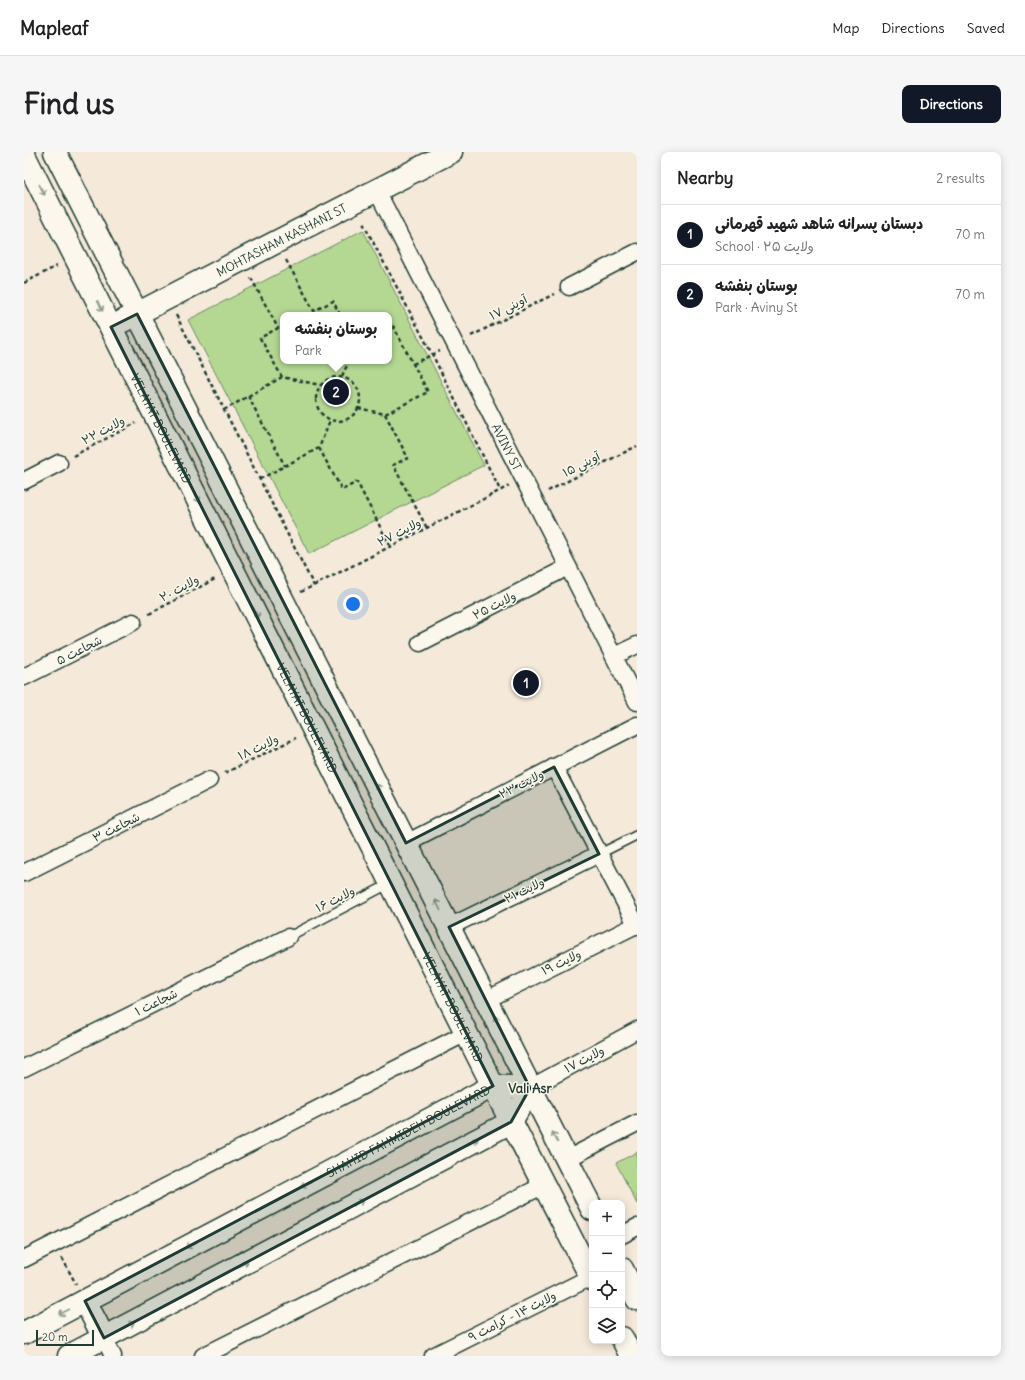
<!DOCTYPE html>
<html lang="en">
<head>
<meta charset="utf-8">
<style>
	:root { --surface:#fff; --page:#f6f6f6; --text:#202124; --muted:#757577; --line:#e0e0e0; --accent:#111827 }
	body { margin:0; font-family:Delius,"Playpen Sans Arabic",sans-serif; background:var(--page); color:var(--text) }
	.controls { position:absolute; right:12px; bottom:12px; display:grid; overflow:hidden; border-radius:8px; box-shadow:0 2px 10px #0003 }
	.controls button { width:36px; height:36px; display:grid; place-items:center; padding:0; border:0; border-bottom:1px solid var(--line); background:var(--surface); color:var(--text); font:20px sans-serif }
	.scale { position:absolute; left:12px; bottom:10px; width:58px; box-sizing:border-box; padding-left:4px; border:2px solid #1f3d34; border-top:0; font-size:11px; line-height:14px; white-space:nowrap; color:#1f3d34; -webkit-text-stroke:3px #fbf7ec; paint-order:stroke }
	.you { position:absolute; left:329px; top:452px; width:14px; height:14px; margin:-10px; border:3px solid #fff; border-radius:50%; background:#1a73e8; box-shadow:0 0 0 6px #1a73e833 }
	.badge { display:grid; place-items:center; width:26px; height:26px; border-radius:50%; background:var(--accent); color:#fff; font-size:13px; font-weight:700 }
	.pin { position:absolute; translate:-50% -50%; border:2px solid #fff; box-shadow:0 1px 4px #0006 }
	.popup { position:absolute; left:256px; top:160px; width:112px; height:52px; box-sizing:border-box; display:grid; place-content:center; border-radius:8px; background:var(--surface); filter:drop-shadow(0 1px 3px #0005); font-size:13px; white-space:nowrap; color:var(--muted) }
	.popup b { font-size:15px; color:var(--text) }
	.popup::after { content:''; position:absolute; left:50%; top:100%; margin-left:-8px; border:8px solid transparent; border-top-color:var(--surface) }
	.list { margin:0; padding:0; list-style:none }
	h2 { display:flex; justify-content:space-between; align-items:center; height:52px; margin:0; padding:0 16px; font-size:17px }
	h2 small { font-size:13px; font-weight:400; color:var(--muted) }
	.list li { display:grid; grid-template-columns:26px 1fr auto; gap:12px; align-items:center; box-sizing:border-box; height:60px; padding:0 16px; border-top:1px solid var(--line) }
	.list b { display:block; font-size:15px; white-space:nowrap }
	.list p { margin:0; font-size:13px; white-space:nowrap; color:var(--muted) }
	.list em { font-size:13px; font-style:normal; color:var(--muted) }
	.icon { flex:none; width:22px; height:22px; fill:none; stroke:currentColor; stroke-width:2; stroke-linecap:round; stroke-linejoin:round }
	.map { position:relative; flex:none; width:613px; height:1204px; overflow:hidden; border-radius:8px }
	header { display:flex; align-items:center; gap:24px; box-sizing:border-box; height:56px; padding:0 20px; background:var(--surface); border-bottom:1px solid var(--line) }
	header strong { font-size:19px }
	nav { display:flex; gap:22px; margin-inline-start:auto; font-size:14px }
	.intro { display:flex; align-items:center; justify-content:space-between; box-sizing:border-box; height:96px; padding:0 24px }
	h1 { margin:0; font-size:28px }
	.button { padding:10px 18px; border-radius:8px; background:var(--accent); color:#fff; font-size:14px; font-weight:700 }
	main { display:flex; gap:24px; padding:0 24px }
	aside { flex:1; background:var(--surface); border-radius:8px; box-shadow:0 2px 10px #0003 }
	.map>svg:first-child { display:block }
</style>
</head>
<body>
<header>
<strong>Mapleaf</strong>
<nav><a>Map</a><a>Directions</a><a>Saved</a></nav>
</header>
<div class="intro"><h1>Find us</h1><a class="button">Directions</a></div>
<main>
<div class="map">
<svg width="613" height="1204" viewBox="0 0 613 1204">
	<rect width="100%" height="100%" fill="#f5e9d9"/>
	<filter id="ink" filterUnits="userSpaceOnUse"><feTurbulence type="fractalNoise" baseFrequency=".025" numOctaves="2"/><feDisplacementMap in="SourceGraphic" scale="8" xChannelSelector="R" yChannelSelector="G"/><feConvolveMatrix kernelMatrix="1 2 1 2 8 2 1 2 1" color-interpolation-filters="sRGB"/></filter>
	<g filter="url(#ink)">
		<!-- green -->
		<path fill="#b4d892" stroke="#6a8a63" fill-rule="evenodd" d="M339 78 460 313 285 402 164 168ZM259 163H365V209H259Z
			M613 1000V1052L592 1011Z"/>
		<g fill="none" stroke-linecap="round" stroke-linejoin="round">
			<!-- lane casing -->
			<g stroke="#1f3d34" stroke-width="11">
				<path id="lane" d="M575 702 613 683
					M264 785 365 732"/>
			</g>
			<!-- street casing -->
			<g stroke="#1f3d34" stroke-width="19">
				<g id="street">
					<path id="s1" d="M353 39 613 550"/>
					<path d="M545 135 613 100"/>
					<path d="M0 329 35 311"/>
					<path d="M396 491 544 415"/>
					<path d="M590 504 613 493"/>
					<path d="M0 525 109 470"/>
					<path d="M530 615 613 774"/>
					<path d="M382 691 613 573"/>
					<path d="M0 721 185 628"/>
					<path d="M425 775 575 702"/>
					<path d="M462 848 612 773"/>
					<path d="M0 916 264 785"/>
					<path d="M506 936 613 878"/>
					<path d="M543 1007 613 971"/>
					<path d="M598 1083 613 1075"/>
					<path d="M0 1107 442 881"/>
					<path d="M80 1186 89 1204"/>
					<path d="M179 1204 520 1033"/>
					<path d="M409 1204 567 1125"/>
				</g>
			</g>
			<!-- secondary casing -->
			<g stroke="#1f3d34" stroke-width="25">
				<g id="secondary">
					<path d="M31 0 568 1057"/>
					<path id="s2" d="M0 3 469 934 568 1127"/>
					<path id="s3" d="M99 169 427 0"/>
					<path d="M598 1117 613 1147"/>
					<path d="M61 1149 80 1186"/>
					<path id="s4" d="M0 1181 469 934 506 936 487 970 45 1204"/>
					<path d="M598 1186 607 1204"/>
				</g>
			</g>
			<!-- path -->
			<path stroke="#1f3d34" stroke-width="2.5" stroke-dasharray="4 3" stroke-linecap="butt" d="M339 71 408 202 476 338
				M262 108 290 159 309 149 316 163
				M227 126 254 176 236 186 258 225
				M0 131 33 114
				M152 163 290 434
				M447 184 530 142
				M389 212 416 199
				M318 224 325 209
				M292 247a22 22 0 1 1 44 0a22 22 0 1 1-44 0Z
				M224 244 261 314
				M334 256 361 262 404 240 368 172 365 174
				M200 258 258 225 296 233
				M361 262 384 306 369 313 403 376
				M295 296 318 338 333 330 366 394
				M49 304 112 271
				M236 327 295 296 306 268
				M524 339 613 294
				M277 440 485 334
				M125 462 191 427
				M201 621 272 586
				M38 1106 52 1132"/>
			<!-- lane -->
			<use href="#lane" stroke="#fbf7ec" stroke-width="8"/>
			<!-- street -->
			<use href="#street" stroke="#fbf7ec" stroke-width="16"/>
			<!-- secondary -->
			<use href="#secondary" stroke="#fbf7ec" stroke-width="22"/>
		</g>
		<!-- one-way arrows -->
		<defs><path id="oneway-shaft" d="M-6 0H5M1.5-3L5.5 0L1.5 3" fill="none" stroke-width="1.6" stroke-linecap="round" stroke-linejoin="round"/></defs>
		<g stroke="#8d9a90">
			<use href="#oneway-shaft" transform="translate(18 38) rotate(63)"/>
			<use href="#oneway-shaft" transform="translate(76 154) rotate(63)"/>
			<use href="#oneway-shaft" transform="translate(173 345) rotate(63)"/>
			<use href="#oneway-shaft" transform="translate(232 461) rotate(63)"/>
			<use href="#oneway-shaft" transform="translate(355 637) rotate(-117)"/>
			<use href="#oneway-shaft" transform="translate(414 753) rotate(-117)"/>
			<use href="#oneway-shaft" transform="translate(473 869) rotate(-117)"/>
			<use href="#oneway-shaft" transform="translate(531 985) rotate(-117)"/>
			<use href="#oneway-shaft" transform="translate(449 990) rotate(-28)"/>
			<use href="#oneway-shaft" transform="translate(282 1032) rotate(152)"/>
			<use href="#oneway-shaft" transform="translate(334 1051) rotate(-28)"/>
			<use href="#oneway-shaft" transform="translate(167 1093) rotate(152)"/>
			<use href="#oneway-shaft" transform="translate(219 1112) rotate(-28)"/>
			<use href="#oneway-shaft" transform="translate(40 1160) rotate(153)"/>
			<use href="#oneway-shaft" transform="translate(105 1173) rotate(-28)"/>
		</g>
	</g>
	<!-- marked area -->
	<path fill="#1f3d34" fill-opacity="0.2" stroke="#1f3d34" stroke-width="3" stroke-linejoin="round" d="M113 162 382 691 530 615 575 702 425 775 506 936 487 970 80 1186 61 1149 469 934 87 175Z"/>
	<g text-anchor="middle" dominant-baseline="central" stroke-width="3" stroke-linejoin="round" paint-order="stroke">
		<!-- street labels -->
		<g font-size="12" fill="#1f3d34" stroke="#fbf7ec">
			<text stroke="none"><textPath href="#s3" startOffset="178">MOHTASHAM KASHANI ST</textPath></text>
			<text transform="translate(484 155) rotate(-27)">آوینی ۱۷</text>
			<text stroke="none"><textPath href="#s2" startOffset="306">VELAYAT BOULEVARD</textPath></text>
			<text transform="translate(79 278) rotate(-28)">ولایت ۲۲</text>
			<text stroke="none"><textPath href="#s1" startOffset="287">AVINY ST</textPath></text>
			<text transform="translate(557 312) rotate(-27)">آوینی ۱۵</text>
			<text transform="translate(375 380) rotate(-27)">ولایت ۲۷</text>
			<text transform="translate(155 436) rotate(-28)">ولایت ۲۰</text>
			<text transform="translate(470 453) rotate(-27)">ولایت ۲۵</text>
			<text transform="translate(55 498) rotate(-27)">شجاعت ۵</text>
			<text stroke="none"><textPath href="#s2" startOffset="630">VELAYAT BOULEVARD</textPath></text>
			<text transform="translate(234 595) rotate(-26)">ولایت ۱۸</text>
			<text transform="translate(497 632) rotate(-27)">ولایت ۲۳</text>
			<text transform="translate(92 675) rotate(-27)">شجاعت ۳</text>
			<text transform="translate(500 738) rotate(-26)">ولایت ۲۱</text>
			<text transform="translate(311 747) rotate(-27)">ولایت ۱۶</text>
			<text transform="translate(537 810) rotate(-26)">ولایت ۱۹</text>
			<text transform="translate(132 850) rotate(-26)">شجاعت ۱</text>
			<text stroke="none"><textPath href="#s2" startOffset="954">VELAYAT BOULEVARD</textPath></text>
			<text transform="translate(560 907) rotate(-28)">ولایت ۱۷</text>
			<text stroke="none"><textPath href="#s4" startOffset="434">SHAHID FAHMIDEH BOULEVARD</textPath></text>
			<text transform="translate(488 1164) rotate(-27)">ولایت ۱۴ - کرامت ۹</text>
		</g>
		<!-- neighbourhood labels -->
		<g font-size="13" font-weight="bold" fill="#1f3d34" stroke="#fbf7ec">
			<text x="506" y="936">Vali Asr</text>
		</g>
	</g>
</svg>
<div class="controls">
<button>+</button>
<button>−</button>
<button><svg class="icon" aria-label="locate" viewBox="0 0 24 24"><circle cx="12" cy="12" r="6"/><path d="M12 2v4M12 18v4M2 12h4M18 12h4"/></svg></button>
<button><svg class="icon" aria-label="layers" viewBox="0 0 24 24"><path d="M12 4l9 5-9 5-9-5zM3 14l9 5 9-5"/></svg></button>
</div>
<div class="scale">20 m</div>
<div class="you"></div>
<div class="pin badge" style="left:502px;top:531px">1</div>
<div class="pin badge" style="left:312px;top:240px">2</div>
<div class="popup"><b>بوستان بنفشه</b>Park</div>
</div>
<aside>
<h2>Nearby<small>2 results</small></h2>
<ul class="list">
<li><span class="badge">1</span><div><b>دبستان پسرانه شاهد شهید قهرمانی</b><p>School · ولایت ۲۵</p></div><em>70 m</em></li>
<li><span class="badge">2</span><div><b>بوستان بنفشه</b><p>Park · Aviny St</p></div><em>70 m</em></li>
</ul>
</aside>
</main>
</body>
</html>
